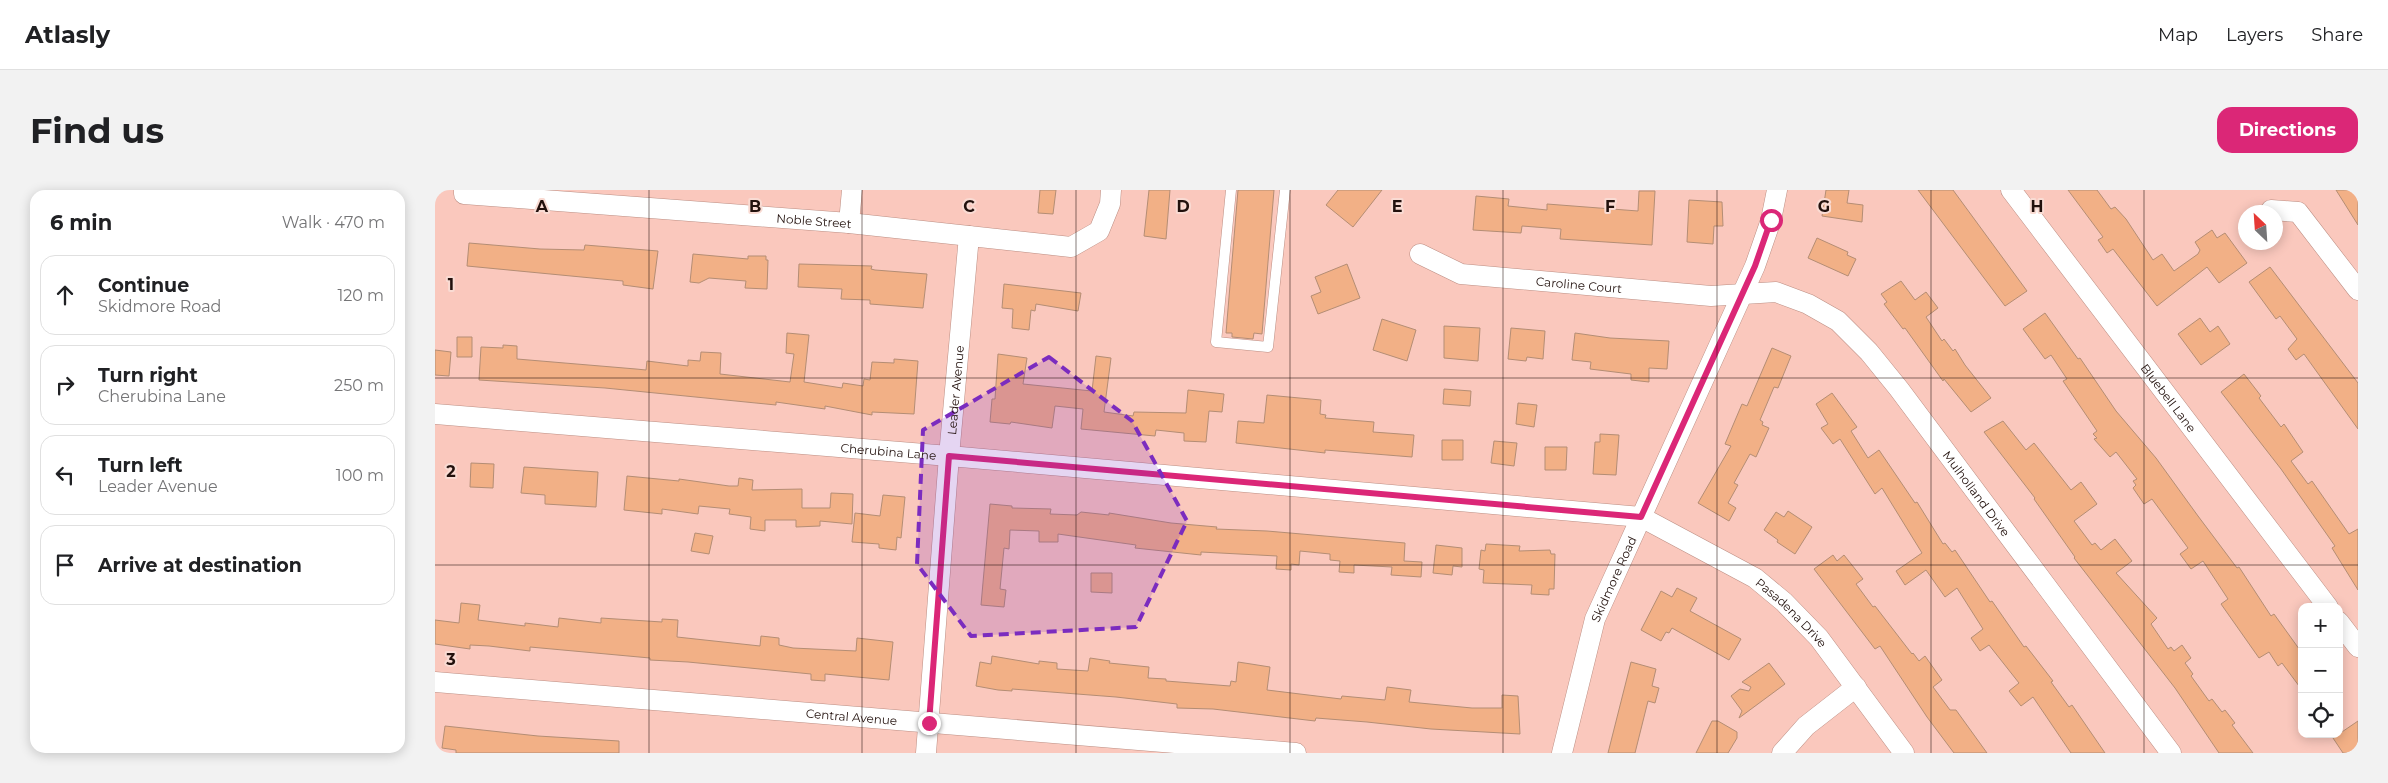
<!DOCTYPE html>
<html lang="en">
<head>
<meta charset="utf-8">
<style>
	:root { --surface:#fff; --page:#f2f2f2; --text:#202124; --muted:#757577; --line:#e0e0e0; --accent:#db2777 }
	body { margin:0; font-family:Montserrat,sans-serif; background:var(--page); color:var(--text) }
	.controls { position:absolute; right:15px; bottom:15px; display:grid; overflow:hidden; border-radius:10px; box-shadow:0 2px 12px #0003 }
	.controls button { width:45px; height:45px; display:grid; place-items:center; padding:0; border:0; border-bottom:1px solid var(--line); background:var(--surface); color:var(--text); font:25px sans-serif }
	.compass { position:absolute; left:1803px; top:15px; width:45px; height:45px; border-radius:50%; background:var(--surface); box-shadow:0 2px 12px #0003; rotate:335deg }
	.stop { position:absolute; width:15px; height:15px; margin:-11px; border:4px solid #db2777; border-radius:50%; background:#fff }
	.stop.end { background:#db2777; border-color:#fff; box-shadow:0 1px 5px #0008 }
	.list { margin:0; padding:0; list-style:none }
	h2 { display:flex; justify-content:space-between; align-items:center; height:65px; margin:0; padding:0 20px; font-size:21px }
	h2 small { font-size:16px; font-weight:400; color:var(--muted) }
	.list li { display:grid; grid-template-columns:32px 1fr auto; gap:15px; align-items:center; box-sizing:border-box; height:80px; margin:0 10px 10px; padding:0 10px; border:1px solid var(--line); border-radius:15px }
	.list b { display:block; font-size:19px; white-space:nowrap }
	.list p { margin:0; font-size:16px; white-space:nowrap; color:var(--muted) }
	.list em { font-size:16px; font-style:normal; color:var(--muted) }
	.icon { flex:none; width:28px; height:28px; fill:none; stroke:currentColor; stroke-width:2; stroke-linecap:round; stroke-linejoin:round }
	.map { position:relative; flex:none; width:1923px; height:563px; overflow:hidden; border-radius:15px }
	header { display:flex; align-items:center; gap:30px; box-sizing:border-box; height:70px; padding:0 25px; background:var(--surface); border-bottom:1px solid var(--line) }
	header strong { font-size:24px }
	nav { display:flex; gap:28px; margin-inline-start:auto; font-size:18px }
	.intro { display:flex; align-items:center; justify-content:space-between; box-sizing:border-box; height:120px; padding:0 30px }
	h1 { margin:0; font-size:35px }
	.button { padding:12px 22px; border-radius:15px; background:var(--accent); color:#fff; font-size:18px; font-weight:700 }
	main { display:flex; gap:30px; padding:0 30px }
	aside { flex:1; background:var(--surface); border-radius:15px; box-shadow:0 2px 12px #0003 }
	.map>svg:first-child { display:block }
</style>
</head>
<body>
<header>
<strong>Atlasly</strong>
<nav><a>Map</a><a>Layers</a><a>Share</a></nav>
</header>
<div class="intro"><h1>Find us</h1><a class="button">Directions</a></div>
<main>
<aside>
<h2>6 min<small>Walk · 470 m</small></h2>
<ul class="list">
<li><svg class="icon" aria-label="ahead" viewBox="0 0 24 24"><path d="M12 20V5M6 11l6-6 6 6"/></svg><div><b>Continue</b><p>Skidmore Road</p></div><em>120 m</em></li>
<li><svg class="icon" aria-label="right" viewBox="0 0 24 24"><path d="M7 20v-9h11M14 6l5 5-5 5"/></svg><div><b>Turn right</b><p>Cherubina Lane</p></div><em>250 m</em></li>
<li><svg class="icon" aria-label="left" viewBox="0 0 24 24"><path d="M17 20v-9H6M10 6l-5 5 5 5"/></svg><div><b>Turn left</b><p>Leader Avenue</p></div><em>100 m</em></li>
<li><svg class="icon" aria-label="arrive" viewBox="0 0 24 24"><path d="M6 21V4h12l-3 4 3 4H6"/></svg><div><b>Arrive at destination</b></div></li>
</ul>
</aside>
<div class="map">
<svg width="1923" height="563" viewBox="0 0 1923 563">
	<rect width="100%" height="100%" fill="#fac8bd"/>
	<!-- building -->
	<path fill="#f2b086" stroke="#b48d74" d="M605 0H621L618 24 603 23Z
		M714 0H735L731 49 709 46Z
		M803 0H839L827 144 819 143 818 149 797 147V143H791Z
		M903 0H947L918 37 891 15Z
		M1391 0H1414L1412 13 1428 15 1427 32 1387 26Z
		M1483 0H1518L1592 101 1570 116Z
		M1633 0H1662L1676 19 1680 17 1691 29 1718 70 1727 64 1739 81 1763 64 1765 60 1760 52 1777 40 1782 48 1790 43 1812 73 1784 93 1772 77 1722 116 1678 59 1672 63 1663 50 1668 47Z
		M1901 0H1923V35Z
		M1204 1H1220L1217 55 1125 49 1126 39 1087 36 1086 43 1038 40 1041 6 1074 9 1073 16 1112 20V14L1203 21Z
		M1254 10 1287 12 1288 36H1279L1278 54 1252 52Z
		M1382 48 1413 62 1412 65 1421 69 1413 86 1373 68Z
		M34 53 105 59 149 60 150 55 223 61 218 99 188 95V91L32 76Z
		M258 64 313 69V66H331V70H333L332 99 310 98 311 91 274 88 264 93 255 92Z
		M364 74 437 76 436 79 440 80 492 84 488 118 435 114V110L406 109 407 99 363 97Z
		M912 74 925 108 883 124 876 106 886 102 880 87Z
		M1835 77 1923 193V239L1869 164 1861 170 1853 159 1862 149 1845 126 1841 129 1814 92Z
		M1466 91 1480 110 1491 102 1503 118 1491 127 1507 151 1509 149 1518 161 1520 159 1530 175 1556 208 1536 222 1509 189 1508 191 1470 138 1468 139 1449 114 1452 112 1446 104Z
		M569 94 646 103 643 121 601 114 600 121 596 120 594 140 577 138 578 119 567 118Z
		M1610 123 1643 169 1645 168 1681 221 1721 268 1763 326 1802 378 1804 377 1836 426 1839 424 1867 463V500L1847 473 1843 476 1834 462 1824 468 1786 414 1793 409 1768 371 1756 379 1745 364 1753 358 1717 309 1709 314 1698 298 1701 295 1698 291 1702 289 1681 262 1675 267 1659 249 1662 248 1658 244 1662 241 1628 191 1632 189 1616 165 1610 169 1588 139Z
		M1765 128 1775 142 1783 136 1795 154 1766 175 1743 144Z
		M947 129 981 140 972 171 938 160Z
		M1009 136 1045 138 1043 171 1009 168Z
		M1076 138 1110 141 1108 169 1092 167 1091 171 1073 169Z
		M352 143 374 145 369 192 407 198 408 193 428 196 429 189 435 190 437 172 459 173V169L483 171 479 224 437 222V225L390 216V219L341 212V215L170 198 44 190 46 157 68 158V155L82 156V169L201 179 211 180 212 171 253 176V170L265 171 266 162 286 163 285 184 355 192 359 164 351 163Z
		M1140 143 1175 148 1234 151 1232 179 1214 178V192L1196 190V184L1155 179 1156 172 1137 170Z
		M22 147H37V167H22Z
		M1337 158 1356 166 1343 198 1339 197 1328 223 1325 230 1328 232 1327 235 1334 238 1321 267 1315 264 1299 293 1303 295 1293 313 1301 318 1294 331 1263 313 1296 256 1290 254 1307 214 1312 216Z
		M0 160 16 162 14 186 0 185Z
		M563 164 592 168 588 194 657 201 661 166 676 168 669 222 698 226 699 222 751 223 753 200 789 204 787 222 774 221 771 252 749 251V243L721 240 720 246 646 239 648 219 620 216 617 238 576 232 575 234 555 232 557 209H560Z
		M1809 184 1826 206 1824 208 1846 237 1849 234 1868 262 1856 271 1873 294 1877 291 1914 344 1923 339V400L1897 358 1900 356 1846 279 1786 202Z
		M1009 199 1036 201 1035 216 1008 214Z
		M1397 203 1422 237 1416 241 1433 268 1444 260 1480 313 1482 312 1508 354 1510 353 1517 362 1520 360 1555 412 1557 411 1589 457 1591 456 1618 491 1616 492 1634 517 1637 515 1670 563H1636L1598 507 1586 516 1574 501 1584 493 1554 455 1545 461 1536 448 1548 439 1522 398 1510 407 1491 380 1470 395 1461 381 1487 363 1447 298 1440 304 1405 249 1398 254 1386 238 1393 234 1381 214Z
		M832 205 886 210 885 224 891 225 890 228 939 232 938 242 979 245 977 267 890 260V263L801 253 803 231 829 233Z
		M1083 213 1102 215 1099 237 1081 234Z
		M1568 231 1591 260 1599 253 1636 300 1646 292 1662 314 1639 331 1657 355 1660 353 1666 360 1680 349 1697 371 1681 383 1722 428 1716 434 1733 459 1736 457 1739 461 1747 455 1756 468 1750 473 1758 484 1756 486 1774 511 1777 509 1787 522 1790 520 1800 533 1797 535 1818 563H1784L1740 498 1639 368 1640 367 1599 309 1600 308 1549 242Z
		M1165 244 1184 245 1181 285 1158 284 1160 252H1165Z
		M1007 250H1028V270H1007Z
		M1059 251 1082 253 1079 276 1056 273Z
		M1110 257H1132L1131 280H1110Z
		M36 273 59 274 58 298 35 297Z
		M89 277 163 282 161 317 110 314V305L86 303Z
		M192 286 244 291V289L294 296H303L304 288 318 290 317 300 367 299V318H395L396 303 418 304 417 334 385 331V336L361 337V330H330V341L315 339 316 327 294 324 295 319 264 316 263 324 227 319V324L189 320Z
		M448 305 470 307 466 348 462 347 461 360 444 358V354L417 352 420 323 445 326Z
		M555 314 577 316V318L616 319 615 324 642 325 646 322 674 325V323L736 333 782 337 781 339 832 341 970 353 969 371 987 372 986 387 956 385 957 377 919 375V383L904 382 905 371 895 370V364L865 361 864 375 856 374V380L841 379 842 366 766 362V365L700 358 701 355 623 344V352H604V341L575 340 574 359 569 358 565 399 571 400 569 417 546 415Z
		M1353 321 1377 337 1360 364 1342 352 1343 350 1329 340 1341 322 1349 327Z
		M260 343 278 346 274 364 256 361Z
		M1051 354 1085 356 1084 361 1115 360 1116 364H1120L1119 399H1114V405L1096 404 1097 395 1048 393 1049 380 1044 379 1046 360 1050 361Z
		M1001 355 1027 358V377L1018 376 1017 385 998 383Z
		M1398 365 1402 371 1409 365 1428 389 1421 394 1438 417 1440 416 1477 464 1478 463 1484 471 1490 466 1507 490 1498 497 1515 520H1521L1552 563H1519L1492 527 1445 456 1440 459 1379 379Z
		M656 383H677V403L656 402Z
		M1242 398 1262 408 1255 421 1306 449 1294 470 1237 438 1234 443 1231 442 1226 451 1206 440 1226 401 1237 407Z
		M26 413 45 415 43 430 90 436V433L123 437 124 428 166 433V428L227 432V429L243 430 242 447 325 456 326 446 344 448V455L358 458 421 461 422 448 458 452 454 490 390 484V491L376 490V484L253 472 215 470V468L95 457V461L54 456 35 455V459L0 454V430L24 433Z
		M557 466 604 474V471L622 473V479L653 481 655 468 675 471 674 473 714 477 713 488 731 489V491L795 496 796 491 801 492 803 472 816 474 835 477 832 500 906 509 907 506 950 510 952 497 976 500 974 512 1037 518H1067V505L1083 506 1085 544 996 539 932 532 881 528 880 531 778 519 742 518V514L681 507 577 499V501L563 500 541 496 545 472 556 474Z
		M1196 472 1221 479 1217 496 1224 498 1220 513 1213 511 1200 563H1173Z
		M1334 473 1350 494 1304 528 1307 521 1296 506 1305 499 1314 501 1316 497 1307 492Z
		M1277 531H1283L1302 542V548L1293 563H1261Z
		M1923 531V563H1908L1898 548Z
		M10 536 103 546 184 551V563H21V560L7 558Z"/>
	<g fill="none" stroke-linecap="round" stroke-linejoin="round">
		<!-- lane casing -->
		<g stroke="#bc8e83" stroke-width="11">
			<path id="lane" d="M796 0 781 152 833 157 850 0"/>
		</g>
		<!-- street casing -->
		<g stroke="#bc8e83" stroke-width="21">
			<g id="street">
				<path id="s1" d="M29 0V4L414 33 636 57 664 41 675 14 676 0"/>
				<path id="s2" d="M1576 0 1893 417"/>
				<path d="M1836 20 1863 22 1923 100"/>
				<path d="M414 33 417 0"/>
				<path id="s3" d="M985 64 1026 84 1276 106 1341 102 1373 114 1403 131 1434 162 1464 199 1736 563"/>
				<path id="s4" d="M0 224 514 266 1206 327 1320 388 1349 412 1384 448 1469 563"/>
				<path d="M1904 432 1923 457"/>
				<path id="s5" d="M0 492 861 563"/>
				<path id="s6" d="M491 563 514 266 534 46"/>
				<path id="s7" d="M1127 563 1160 429 1320 76 1336 30 1342 0"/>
				<path d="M1347 563 1371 536 1421 497"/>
			</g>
		</g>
		<!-- lane -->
		<use href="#lane" stroke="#fff" stroke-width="10"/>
		<!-- street -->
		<use href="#street" stroke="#fff" stroke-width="20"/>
	</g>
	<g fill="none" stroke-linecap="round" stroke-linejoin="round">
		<!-- route -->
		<path stroke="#db2777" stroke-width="6" d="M494 533 514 266 1206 327 1320 76 1336 30"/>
	</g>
	<!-- marked area -->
	<path fill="#7b2cbf" fill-opacity="0.2" stroke="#7b2cbf" stroke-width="4" stroke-dasharray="10 6" stroke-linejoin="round" d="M614 167 697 231 752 331 701 437 536 446 482 374 488 240Z"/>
	<!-- grid -->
	<path fill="none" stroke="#22110d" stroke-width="1" stroke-opacity="0.55" d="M214 0V563M427 0V563M641 0V563M855 0V563M1068 0V563M1282 0V563M1496 0V563M1709 0V563M0 188H1923M0 375H1923"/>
	<g text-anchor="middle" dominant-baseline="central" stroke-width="4" stroke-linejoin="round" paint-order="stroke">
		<!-- street labels -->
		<g font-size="12" fill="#22110d" stroke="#f9dbd3">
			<text stroke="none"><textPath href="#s1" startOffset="355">Noble Street</textPath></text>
			<text stroke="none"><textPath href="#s3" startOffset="164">Caroline Court</textPath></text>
			<text stroke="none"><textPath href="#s6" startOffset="364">Leader Avenue</textPath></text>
			<text stroke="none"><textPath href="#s2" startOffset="261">Bluebell Lane</textPath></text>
			<text stroke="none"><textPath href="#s4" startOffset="455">Cherubina Lane</textPath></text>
			<text stroke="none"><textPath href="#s3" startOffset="652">Mulholland Drive</textPath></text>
			<text stroke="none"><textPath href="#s7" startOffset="182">Skidmore Road</textPath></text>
			<text stroke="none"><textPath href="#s4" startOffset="1390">Pasadena Drive</textPath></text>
			<text stroke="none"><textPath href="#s5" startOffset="418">Central Avenue</textPath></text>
		</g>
	</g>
	<g font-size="16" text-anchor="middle" font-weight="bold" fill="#22110d" stroke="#f9dbd3" stroke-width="4" stroke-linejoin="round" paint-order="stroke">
		<text x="107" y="22">A</text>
		<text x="320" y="22">B</text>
		<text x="534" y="22">C</text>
		<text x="748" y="22">D</text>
		<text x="962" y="22">E</text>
		<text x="1175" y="22">F</text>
		<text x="1389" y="22">G</text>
		<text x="1602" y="22">H</text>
		<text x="16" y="100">1</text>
		<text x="16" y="287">2</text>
		<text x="16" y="475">3</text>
	</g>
</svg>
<div class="controls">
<button>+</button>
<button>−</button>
<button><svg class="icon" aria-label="locate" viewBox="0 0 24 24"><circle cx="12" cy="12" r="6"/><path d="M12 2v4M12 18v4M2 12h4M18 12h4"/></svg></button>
</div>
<svg class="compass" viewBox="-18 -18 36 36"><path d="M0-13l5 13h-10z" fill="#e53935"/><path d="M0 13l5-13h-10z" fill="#757577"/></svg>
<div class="stop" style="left:1336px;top:30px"></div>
<div class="stop end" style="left:494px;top:533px"></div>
</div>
</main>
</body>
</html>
